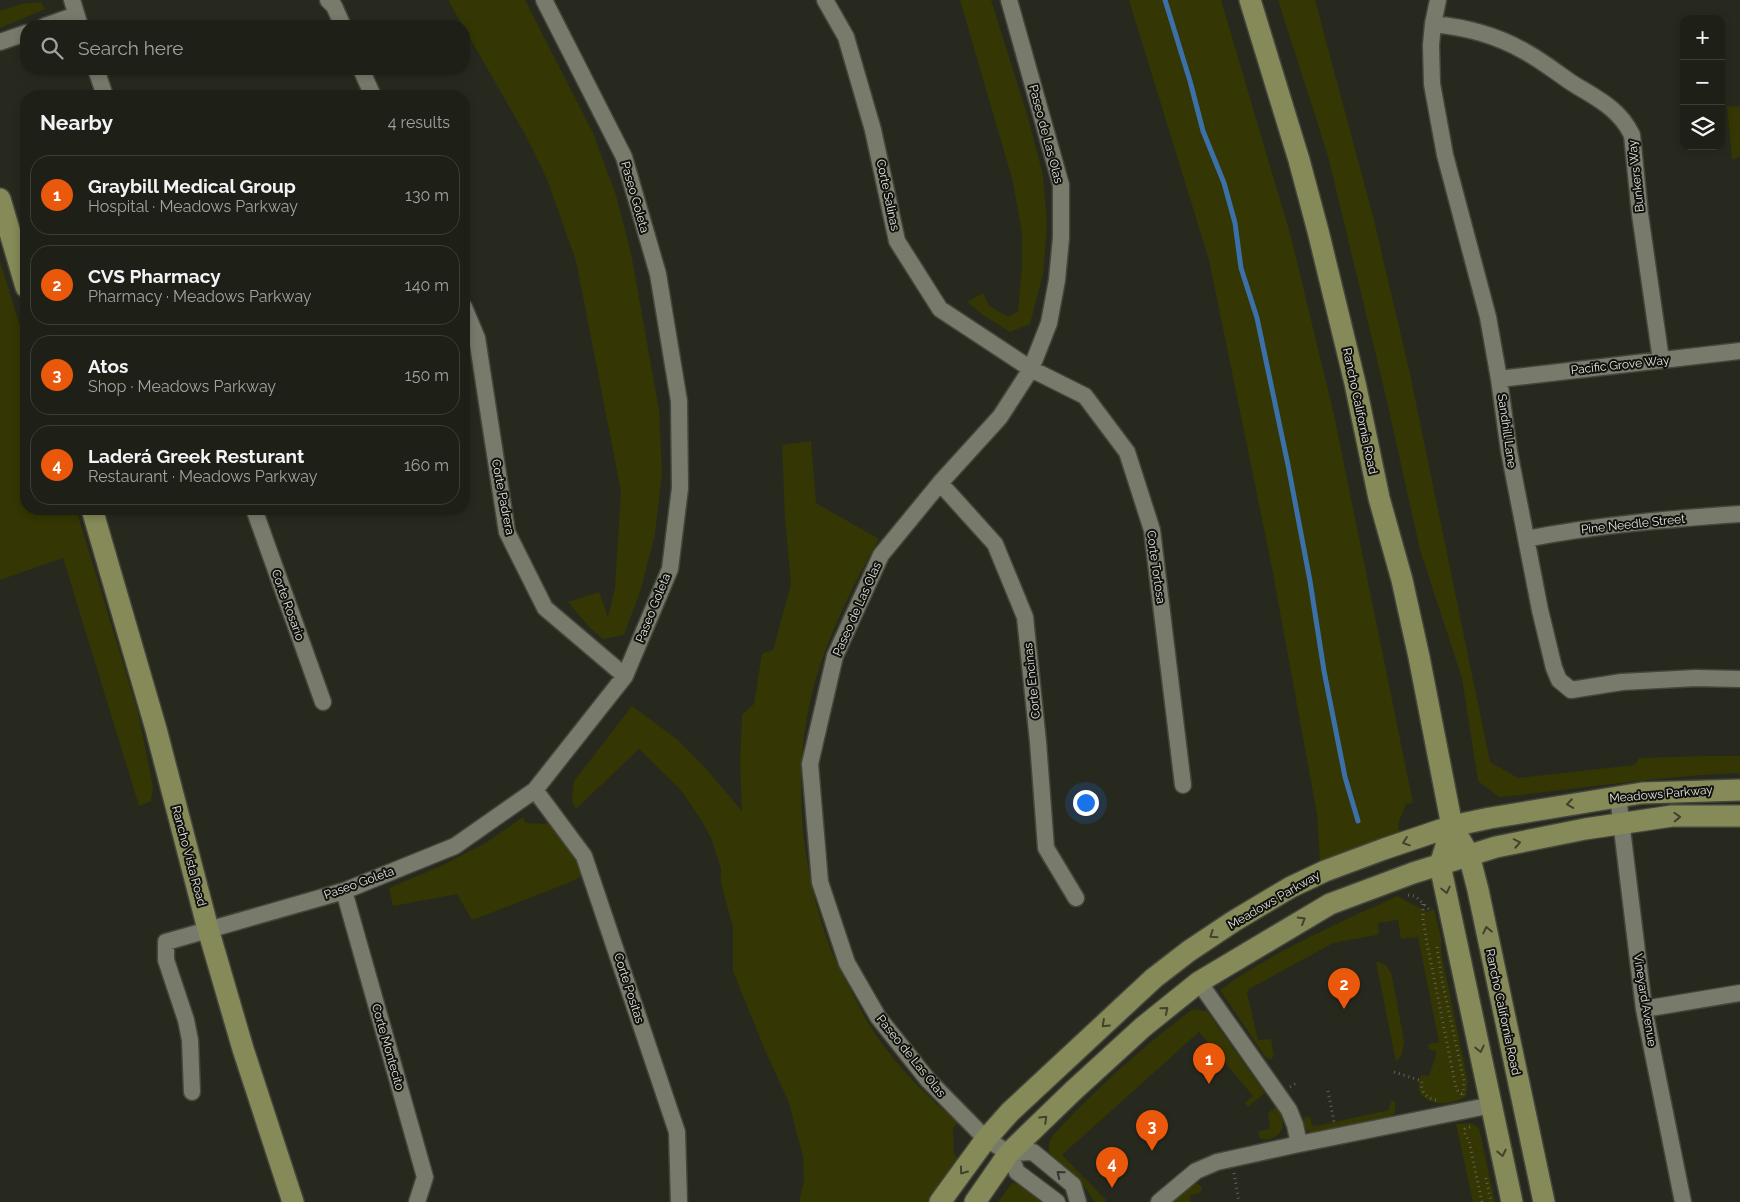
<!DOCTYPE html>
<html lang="en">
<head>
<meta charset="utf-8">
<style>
	:root { --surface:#1e1f16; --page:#26271f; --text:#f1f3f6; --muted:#a1a2a1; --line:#3c3d35; --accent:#ea580c }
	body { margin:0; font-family:Raleway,sans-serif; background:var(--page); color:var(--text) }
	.controls { position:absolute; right:15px; top:15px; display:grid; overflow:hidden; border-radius:10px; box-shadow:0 2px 8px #0003 }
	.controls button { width:45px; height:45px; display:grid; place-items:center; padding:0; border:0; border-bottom:1px solid var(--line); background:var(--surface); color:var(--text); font:25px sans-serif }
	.you { position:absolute; left:1085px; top:802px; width:18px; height:18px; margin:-12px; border:4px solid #fff; border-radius:50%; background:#1a73e8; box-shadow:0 0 0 8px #1a73e833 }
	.badge { display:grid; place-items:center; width:32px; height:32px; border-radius:50%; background:var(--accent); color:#fff; font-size:16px; font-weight:700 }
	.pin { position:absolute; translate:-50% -41px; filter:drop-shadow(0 1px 2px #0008) }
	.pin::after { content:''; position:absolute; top:26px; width:18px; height:15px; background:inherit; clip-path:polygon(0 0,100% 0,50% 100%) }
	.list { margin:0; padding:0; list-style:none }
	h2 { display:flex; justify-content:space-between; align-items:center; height:65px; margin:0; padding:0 20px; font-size:21px }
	h2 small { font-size:16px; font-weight:400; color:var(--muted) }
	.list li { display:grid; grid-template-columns:32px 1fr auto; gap:15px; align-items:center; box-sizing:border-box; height:80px; margin:0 10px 10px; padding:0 10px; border:1px solid var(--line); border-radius:20px }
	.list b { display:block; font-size:19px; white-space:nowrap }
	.list p { margin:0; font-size:16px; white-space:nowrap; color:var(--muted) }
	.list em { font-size:16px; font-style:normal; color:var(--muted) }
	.icon { flex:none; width:28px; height:28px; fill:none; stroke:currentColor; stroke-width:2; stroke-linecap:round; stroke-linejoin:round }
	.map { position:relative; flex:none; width:1740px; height:1202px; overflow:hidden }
	.search { position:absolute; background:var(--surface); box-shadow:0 2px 8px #0003; left:20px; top:20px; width:450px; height:55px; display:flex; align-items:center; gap:12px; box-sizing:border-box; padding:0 18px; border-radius:20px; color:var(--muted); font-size:19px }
	.panel { position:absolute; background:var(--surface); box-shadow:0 2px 8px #0003; left:20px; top:90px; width:450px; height:425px; border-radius:20px }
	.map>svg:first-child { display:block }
</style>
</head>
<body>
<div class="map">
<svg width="1740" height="1202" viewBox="0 0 1740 1202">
	<rect width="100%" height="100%" fill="#28291e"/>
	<!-- green -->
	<path fill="#343603" d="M448 0H525L593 133 616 195 631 253 659 410 662 473 655 534 641 589 624 635 603 639 591 629 568 602 599 592 608 617 615 588 621 491 576 261 547 179 527 138Z
		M960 0H991L1027 114 1043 175 1047 225 1043 274 1030 324 1010 332 983 315 967 302 983 293 989 306 1009 317 1018 311 1022 268V233L1013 182Z
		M1129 0H1221L1291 237 1334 415 1413 803 1406 804 1398 824 1400 833 1320 864 1317 814 1272 568 1209 260Z
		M1278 0H1315L1374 220 1410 374 1490 762 1518 778 1635 765 1639 758 1705 756H1740V773C1659 776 1580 789 1499 797L1478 781 1462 678 1420 550 1386 397 1328 156Z
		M41 2 45 9 0 28V11L22 4Z
		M1727 106 1740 107V157L1732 160Z
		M0 261 26 346V509H76L138 712 153 787 151 801 139 806 63 558 0 580Z
		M811 441 816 503 879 539C850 590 823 645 810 702 792 785 802 876 833 955 838 966 845 977 850 989 858 1004 866 1021 876 1035 899 1069 927 1096 958 1123L953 1128 954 1154 959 1159 930 1202H799L804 1181 803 1157 789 1103 765 1050 733 971V927L721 884V868L711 838 702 821 680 789 639 749 576 809 572 801 574 781 632 706 678 740 708 771 742 811 740 764 742 715 754 704 762 654 773 650 791 584 785 518 782 445Z
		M523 817 526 823 545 824 550 821 571 852 583 876 563 885 472 920 457 894 393 906 389 888 441 866 487 842Z
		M1397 896 1427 912 1434 909 1441 938V952L1468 1082 1466 1096C1454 1105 1425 1108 1419 1090 1417 1085 1420 1080 1421 1075L1429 1076 1437 1052 1429 1049 1428 1046 1430 1044 1439 1042 1418 937 1401 939 1398 920 1378 923 1379 933 1377 935 1333 943 1249 989 1247 993 1258 1040 1271 1039 1274 1056 1271 1059 1266 1058 1220 990C1272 952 1338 923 1397 896Z
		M1376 962C1385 962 1389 968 1392 976L1404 1041 1402 1054 1396 1062Z
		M1193 1009 1207 1011 1265 1093 1248 1107 1245 1103 1253 1096 1199 1032 1062 1155 1106 1200 1105 1202H1095L1081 1182 1051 1155C1046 1147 1049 1143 1053 1135 1096 1089 1142 1047 1193 1009Z
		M1391 1101H1394C1396 1105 1395 1110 1394 1114L1390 1116 1312 1133 1306 1130 1303 1120 1306 1116 1310 1118 1312 1125 1317 1126 1389 1110Z
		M1276 1107C1284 1118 1287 1133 1272 1138 1267 1140 1265 1140 1260 1138L1258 1131 1270 1129 1268 1113Z
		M1471 1123 1479 1128 1495 1202H1473L1456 1124Z
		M1012 1183 1020 1184 1045 1202H998Z
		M1197 1183 1202 1188 1200 1193 1190 1195 1191 1202H1172L1194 1184Z"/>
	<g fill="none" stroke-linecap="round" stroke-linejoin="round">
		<!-- stream -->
		<path stroke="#3b70a8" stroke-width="5" d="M1165 0 1190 81 1203 131 1224 183 1235 223 1241 268 1257 318 1288 465 1310 581 1324 671 1345 777 1358 821"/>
		<!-- minor casing -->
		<g stroke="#44453b" stroke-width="19">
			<path id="minor" d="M72 0 80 26
				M328 0 334 6 343 26
				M825 0 846 37 873 130 897 241 940 309 1031 369 1085 396 1127 452 1152 530 1183 785
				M1009 0 1061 185V238L1057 280 1049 323 1031 369 1000 417 940 483 881 555 835 656 810 764 820 882 847 963 878 1017 928 1080 986 1139 1009 1153
				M1438 0 1433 24 1431 45 1432 84 1445 155 1488 317 1499 379 1509 451 1540 610 1554 668 1559 680 1571 690 1622 682 1696 678 1740 679
				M1433 24C1465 27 1496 35 1524 51 1541 60 1556 72 1572 83 1596 98 1619 108 1632 135L1640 214 1661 360
				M45 26 76 15
				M0 42 26 33
				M96 69 105 96
				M361 69 373 96
				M464 307 477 338 507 532 545 608 625 676
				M1499 379 1740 351
				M940 483 995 544 1025 617 1038 742 1046 848 1076 898
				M254 509 323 702
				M1526 539C1597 525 1668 519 1740 514
				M535 790 584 856 677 1132 679 1202
				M1618 796 1644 1009 1683 1202
				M344 891 425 1177 417 1202
				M1199 982 1289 1110 1295 1125 1299 1144
				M1644 1009 1740 993
				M192 1092 190 1040 186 1020 166 960V942L344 891 455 846 535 790 625 676 670 569 680 488 679 401 658 274 624 157 544 0
				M1009 1153 1033 1152 1073 1185 1078 1202
				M1009 1153 1017 1172 1057 1202
				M1159 1202 1196 1171 1217 1162 1299 1144 1492 1105"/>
		</g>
		<!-- major casing -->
		<g stroke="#44453b" stroke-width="24">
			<path id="major" d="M1250 0 1299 160 1318 231 1355 383 1379 498 1402 580 1419 657 1452 826 1469 855 1478 890 1544 1202
				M0 199 26 287
				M92 509 156 729 208 929 243 1049 293 1202
				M1452 826 1440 865 1512 1202
				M940 1202 986 1139 1010 1112 1154 978 1189 951 1234 921 1291 887 1325 871 1384 849 1452 826 1490 818 1642 793 1740 790
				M975 1202 1009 1153 1073 1091 1143 1027 1199 982 1330 904 1413 873 1496 847 1585 829 1672 816H1740"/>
		</g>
		<!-- path -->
		<path stroke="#62635a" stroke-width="3" stroke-dasharray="1 4" stroke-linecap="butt" d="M1408 895 1415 896 1431 911
			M1423 904V920L1427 943 1456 1088 1459 1093 1463 1094
			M1437 947 1442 980 1464 1081 1463 1095
			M1394 1072 1422 1081C1420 1091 1426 1098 1436 1100
			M1290 1087 1298 1082
			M1328 1091 1334 1122
			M1470 1127 1465 1129 1464 1132 1469 1141 1482 1202
			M1234 1173 1239 1202
			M1486 1178 1491 1202"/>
		<!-- minor -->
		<use href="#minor" stroke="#787a6c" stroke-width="16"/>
		<!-- major -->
		<use href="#major" stroke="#868a58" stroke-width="21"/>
	</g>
	<!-- one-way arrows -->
	<defs><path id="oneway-chevron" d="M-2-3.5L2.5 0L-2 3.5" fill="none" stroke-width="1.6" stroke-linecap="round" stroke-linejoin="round" transform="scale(1.25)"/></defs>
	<g stroke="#40422b">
		<use href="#oneway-chevron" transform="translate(1570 804) rotate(171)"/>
		<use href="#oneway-chevron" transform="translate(1677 817) rotate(-2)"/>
		<use href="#oneway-chevron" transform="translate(1406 842) rotate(161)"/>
		<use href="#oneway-chevron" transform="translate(1517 843) rotate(-11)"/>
		<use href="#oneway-chevron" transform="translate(1446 890) rotate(77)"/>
		<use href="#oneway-chevron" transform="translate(1302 920) rotate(-30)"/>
		<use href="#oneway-chevron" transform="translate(1487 930) rotate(-102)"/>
		<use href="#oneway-chevron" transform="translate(1213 935) rotate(146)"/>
		<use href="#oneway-chevron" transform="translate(1165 1010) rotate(-39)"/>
		<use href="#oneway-chevron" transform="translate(1105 1024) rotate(137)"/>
		<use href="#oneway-chevron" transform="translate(1480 1049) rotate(78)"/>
		<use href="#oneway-chevron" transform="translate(1044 1119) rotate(-44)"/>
		<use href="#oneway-chevron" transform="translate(1502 1153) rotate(78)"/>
		<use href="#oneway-chevron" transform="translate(963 1171) rotate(126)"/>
	</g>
	<use stroke="#35362e" href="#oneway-chevron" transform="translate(1060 1174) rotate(-141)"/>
	<g text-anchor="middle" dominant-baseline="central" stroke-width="4" stroke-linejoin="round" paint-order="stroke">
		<!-- street labels -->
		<g font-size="12" fill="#e4e5de" stroke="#11120d">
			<text transform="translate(1046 134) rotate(75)">Paseo de Las Olas</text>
			<text transform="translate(1636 176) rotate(-96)">Bunkers Way</text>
			<text transform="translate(888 195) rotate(78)">Corte Salinas</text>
			<text transform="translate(635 197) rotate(74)">Paseo Goleta</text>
			<text transform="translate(1620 365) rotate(-6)">Pacific Grove Way</text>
			<text transform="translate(1360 411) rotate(78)">Rancho California Road</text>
			<text transform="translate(1507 431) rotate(82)">Sandhill Lane</text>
			<text transform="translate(503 497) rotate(79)">Corte Padrera</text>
			<text transform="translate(1633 524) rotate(-6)">Pine Needle Street</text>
			<text transform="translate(1156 567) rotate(82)">Corte Tortosa</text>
			<text transform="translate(288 605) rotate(70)">Corte Rosario</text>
			<text transform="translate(653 608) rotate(-68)">Paseo Goleta</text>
			<text transform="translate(857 609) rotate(-66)">Paseo de Las Olas</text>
			<text transform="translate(1032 681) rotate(-96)">Corte Encinas</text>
			<text transform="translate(1661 794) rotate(-5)">Meadows Parkway</text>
			<text transform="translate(189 856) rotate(75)">Rancho Vista Road</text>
			<text transform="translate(359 883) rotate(-20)">Paseo Goleta</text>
			<text transform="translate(1274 900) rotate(-30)">Meadows Parkway</text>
			<text transform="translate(629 988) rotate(72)">Corte Positas</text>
			<text transform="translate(1645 1000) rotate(81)">Vineyard Avenue</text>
			<text transform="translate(1503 1012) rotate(78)">Rancho California Road</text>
			<text transform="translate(388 1047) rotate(74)">Corte Montecito</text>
			<text transform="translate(911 1056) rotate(51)">Paseo de Las Olas</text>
		</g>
	</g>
</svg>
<div class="controls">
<button>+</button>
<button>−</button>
<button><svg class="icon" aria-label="layers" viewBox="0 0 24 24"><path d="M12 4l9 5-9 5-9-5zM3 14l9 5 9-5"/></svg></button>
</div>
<div class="you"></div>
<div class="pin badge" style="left:1209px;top:1084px">1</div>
<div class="pin badge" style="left:1344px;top:1009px">2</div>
<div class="pin badge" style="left:1152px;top:1151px">3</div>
<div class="pin badge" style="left:1112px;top:1188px">4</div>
<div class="search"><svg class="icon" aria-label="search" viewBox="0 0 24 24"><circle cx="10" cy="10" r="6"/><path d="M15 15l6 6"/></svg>Search here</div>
<section class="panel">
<h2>Nearby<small>4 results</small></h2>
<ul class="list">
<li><span class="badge">1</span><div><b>Graybill Medical Group</b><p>Hospital · Meadows Parkway</p></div><em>130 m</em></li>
<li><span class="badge">2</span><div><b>CVS Pharmacy</b><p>Pharmacy · Meadows Parkway</p></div><em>140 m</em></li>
<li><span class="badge">3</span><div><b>Atos</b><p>Shop · Meadows Parkway</p></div><em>150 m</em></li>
<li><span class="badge">4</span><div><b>Laderá Greek Resturant</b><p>Restaurant · Meadows Parkway</p></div><em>160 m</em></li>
</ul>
</section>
</div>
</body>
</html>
